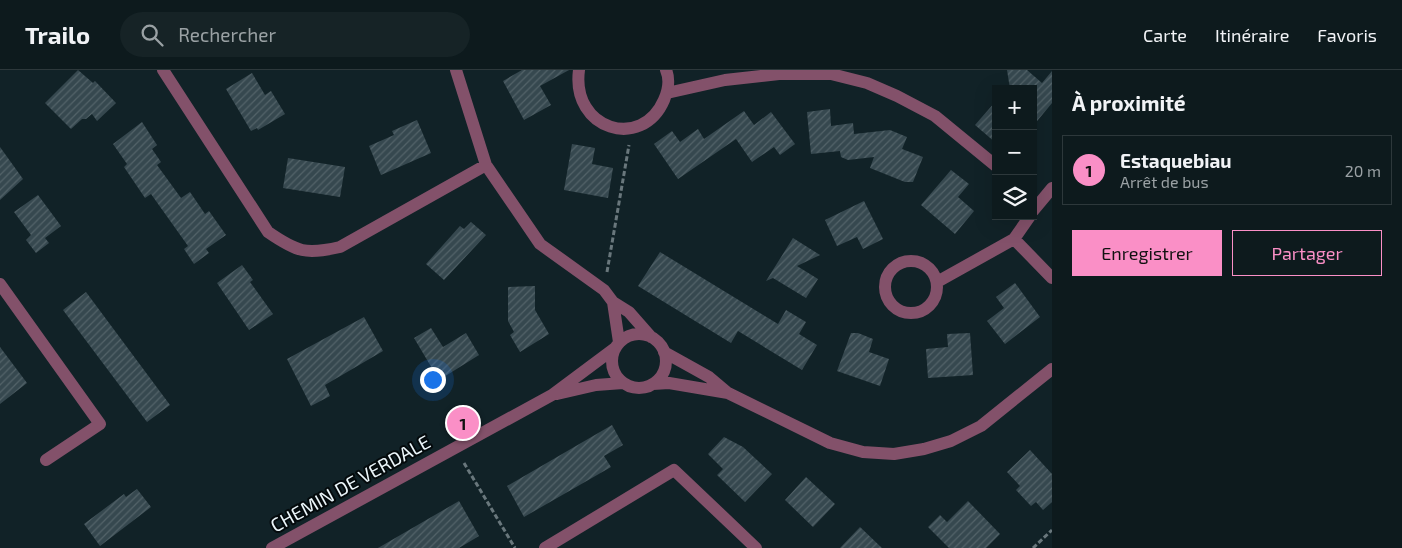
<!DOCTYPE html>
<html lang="fr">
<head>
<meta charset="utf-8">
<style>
	:root { --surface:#0d1a1d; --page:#162326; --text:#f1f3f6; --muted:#9aa1a4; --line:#2d383b; --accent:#fa8fc6 }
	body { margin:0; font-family:"Exo 2",sans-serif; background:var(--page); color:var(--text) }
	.controls { position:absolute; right:15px; top:15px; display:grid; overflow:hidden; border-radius:0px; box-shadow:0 5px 20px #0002 }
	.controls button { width:45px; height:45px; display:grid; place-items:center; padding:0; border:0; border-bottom:1px solid var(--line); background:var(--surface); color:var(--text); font:25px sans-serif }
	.you { position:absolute; left:432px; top:309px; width:18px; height:18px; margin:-12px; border:4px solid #fff; border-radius:50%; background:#1a73e8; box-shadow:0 0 0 8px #1a73e833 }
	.badge { display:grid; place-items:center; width:32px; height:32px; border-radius:50%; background:var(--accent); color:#111; font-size:16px; font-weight:700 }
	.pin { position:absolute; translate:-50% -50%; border:2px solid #fff; box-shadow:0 1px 5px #0006 }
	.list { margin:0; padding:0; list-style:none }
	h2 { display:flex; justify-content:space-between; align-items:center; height:65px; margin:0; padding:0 20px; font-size:21px }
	h2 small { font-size:16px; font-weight:400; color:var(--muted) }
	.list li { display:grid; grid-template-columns:32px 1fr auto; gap:15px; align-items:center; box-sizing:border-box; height:70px; margin:0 10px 10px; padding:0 10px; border:1px solid var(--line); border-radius:0px }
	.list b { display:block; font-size:19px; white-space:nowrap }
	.list p { margin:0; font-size:16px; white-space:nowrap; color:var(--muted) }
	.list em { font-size:16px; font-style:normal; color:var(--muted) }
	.actions { display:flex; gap:10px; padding:15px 20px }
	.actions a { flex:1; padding:11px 0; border:1px solid var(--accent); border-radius:0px; text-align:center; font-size:18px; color:var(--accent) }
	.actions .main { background:var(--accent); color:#111 }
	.icon { flex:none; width:28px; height:28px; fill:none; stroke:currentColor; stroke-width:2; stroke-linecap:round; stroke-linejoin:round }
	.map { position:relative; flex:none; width:1052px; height:478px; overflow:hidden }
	header { display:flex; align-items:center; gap:30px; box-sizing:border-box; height:70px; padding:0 25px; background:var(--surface); border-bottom:1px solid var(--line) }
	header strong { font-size:24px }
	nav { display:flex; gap:28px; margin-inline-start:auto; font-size:18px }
	.search { width:350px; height:45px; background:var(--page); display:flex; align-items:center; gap:12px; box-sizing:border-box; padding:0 18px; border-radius:28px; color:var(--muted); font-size:19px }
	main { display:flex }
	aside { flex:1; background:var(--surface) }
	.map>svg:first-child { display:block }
</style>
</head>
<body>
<header>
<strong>Trailo</strong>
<div class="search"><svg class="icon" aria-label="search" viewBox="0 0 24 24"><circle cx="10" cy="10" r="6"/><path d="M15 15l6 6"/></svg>Rechercher</div>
<nav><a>Carte</a><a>Itinéraire</a><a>Favoris</a></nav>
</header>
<main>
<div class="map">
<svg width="1052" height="478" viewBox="0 0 1052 478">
	<defs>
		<pattern id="building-hatch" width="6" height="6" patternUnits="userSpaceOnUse" patternTransform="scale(1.25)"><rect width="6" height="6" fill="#36484f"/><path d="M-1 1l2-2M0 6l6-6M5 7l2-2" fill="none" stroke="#536369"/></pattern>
	</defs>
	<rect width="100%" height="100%" fill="#112227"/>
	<!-- building -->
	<path fill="url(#building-hatch)" d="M78 0 93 13 95 11 116 33 97 51 92 44 86 49H82L71 59 45 33Z
		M522 0H569L540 16 551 35 524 50 503 11Z
		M1007 0H1027L1042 13 1052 1V33L1033 56V19H1010Z
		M252 3 265 25 271 21 285 44 258 60 257 58 251 61 226 19Z
		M996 31V73L975 55Z
		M830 39 831 56 853 53 854 64 890 60 907 67 902 79 923 87 913 112H905L870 98 874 87 848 90 841 87 840 81 811 84 807 42Z
		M744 41 754 55 771 42 795 74 780 85 774 77 752 92 736 69 678 109 654 74 672 61 680 72 698 59 704 69Z
		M417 50 431 83 381 105 369 76 394 65 392 61Z
		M142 52 157 75 152 79 161 92 157 95 181 128 190 122 205 144 209 141 226 165 206 179 209 183 194 194 184 179 188 176 151 124 145 128 124 97 127 94 113 74Z
		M572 74 595 78 592 94 613 98 608 128 564 120Z
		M0 77 23 109 0 130Z
		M288 88 345 97 340 127 283 118Z
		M951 100 969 114 958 127 974 141 955 164 921 135Z
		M38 125 61 156 45 168 49 173 36 183 26 170 31 165 14 142Z
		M864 131 883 169 863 179 857 167 837 176 825 150Z
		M471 152 486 165 444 210 426 194 460 156 464 159Z
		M793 168 820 185 797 196 818 209 806 228 773 208 766 211Z
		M660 182 778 254 786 240 806 252 799 264 817 275 802 300 738 261 731 273 638 216Z
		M242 195 253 210 250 212 273 244 249 260 217 213Z
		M1015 213 1040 247 1005 274 987 251 1004 238 996 227Z
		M535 216V240L549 264 520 282 510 265 514 262 508 251V217Z
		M86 222 170 335 147 352 63 240Z
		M364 247 383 281 325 315 330 326 311 336 287 289Z
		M431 258 443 277 466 263 479 285 439 310 414 268Z
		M851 263H858L873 269 869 282 889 289 880 316 837 301Z
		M970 263 973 305 928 308 926 279 948 277 947 264Z
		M0 277 27 313 0 334Z
		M612 355 623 375 604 386 611 397 524 447 507 416Z
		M724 367 743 377 772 404 745 432 717 405 723 399 708 384Z
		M1030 380 1052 404V432L1043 440 1036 432 1031 436 1016 420 1020 416 1007 402Z
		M806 407 835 434 813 457 785 430Z
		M137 419 151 437 100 476 84 454 124 424 126 427Z
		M459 431 479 466 459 478H378Z
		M968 431 1000 464 986 478H949L928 457 940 445 947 452Z
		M860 457 882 478H840Z"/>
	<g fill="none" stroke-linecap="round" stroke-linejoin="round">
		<!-- path -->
		<path stroke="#69777c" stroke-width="3" stroke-dasharray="5 2.5" stroke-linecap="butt" d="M607 202 629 75
			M464 393 515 478
			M1033 478 1052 460"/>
		<!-- minor -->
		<path stroke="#83516a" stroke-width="12" d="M163 0 268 162C297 182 306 185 340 177L486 95
			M456 0 486 95 540 174 604 220 613 232 629 242 651 267
			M579 0C571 60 642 81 664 30 668 21 670 9 666 0
			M667 23 725 10 779 4H831L867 13 897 26 935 46 996 96
			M1033 141 1052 118
			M1030 146 1014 169 1052 208
			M885 217a26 26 0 1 1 52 0a26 26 0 1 1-52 0Z
			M937 212 1014 169
			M0 214 100 354 46 390
			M613 232 619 272
			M612 291a27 27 0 1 1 54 0a27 27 0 1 1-54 0Z
			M664 282 709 307 728 323 830 373 863 382 894 384 924 379 951 371 981 356 1052 299
			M653 314 669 313 728 323
			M557 324 596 315 623 313
			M272 478 552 325 615 278
			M545 478 674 400 756 478"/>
	</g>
	<g text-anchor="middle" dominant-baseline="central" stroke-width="4" stroke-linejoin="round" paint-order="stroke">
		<!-- street labels -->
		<g font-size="19" fill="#ebf6fa" stroke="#040a0c">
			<text transform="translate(350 413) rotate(-29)">CHEMIN DE VERDALE</text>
		</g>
	</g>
</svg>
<div class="controls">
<button>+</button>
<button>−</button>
<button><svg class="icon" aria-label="layers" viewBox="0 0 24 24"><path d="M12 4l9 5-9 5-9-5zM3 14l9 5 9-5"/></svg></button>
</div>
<div class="you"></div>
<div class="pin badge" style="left:463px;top:353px">1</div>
</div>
<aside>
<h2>À proximité<small></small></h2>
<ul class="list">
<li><span class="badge">1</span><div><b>Estaquebiau</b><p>Arrêt de bus</p></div><em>20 m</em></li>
</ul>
<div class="actions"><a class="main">Enregistrer</a><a>Partager</a></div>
</aside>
</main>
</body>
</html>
